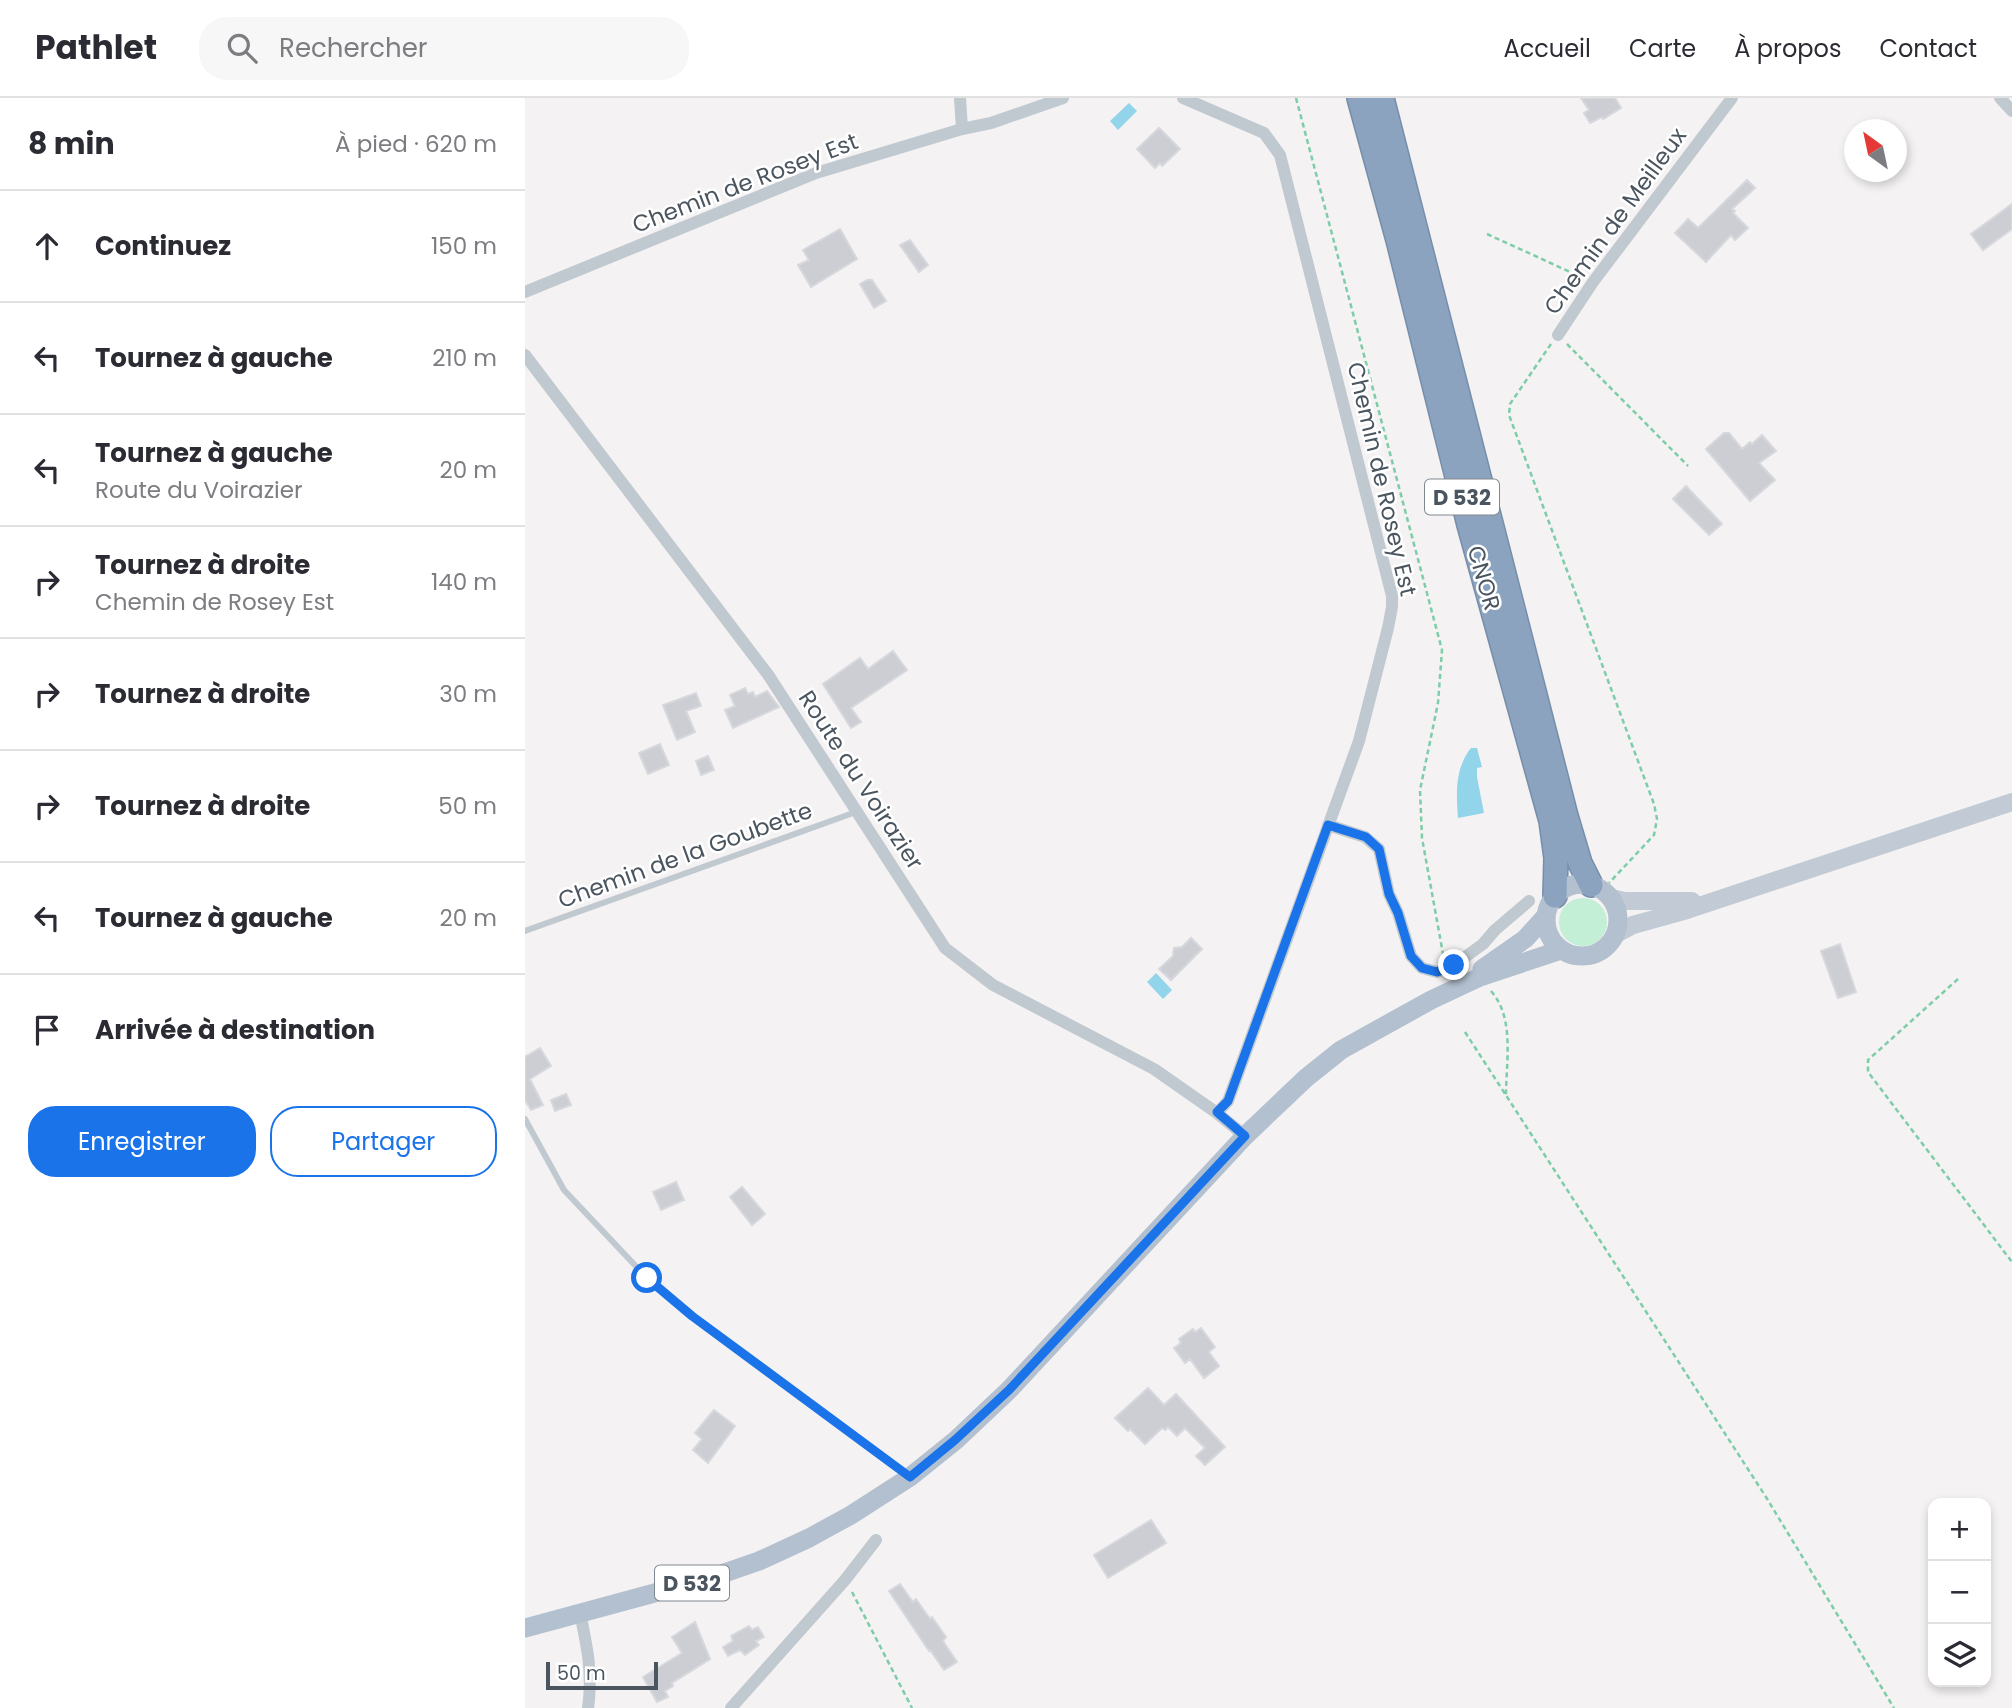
<!DOCTYPE html>
<html lang="fr">
<head>
<meta charset="utf-8">
<style>
	:root { --surface:#fff; --page:#f7f7f7; --text:#2b2b33; --muted:#7c7c81; --line:#e1e1e2; --accent:#1a73e8 }
	body { margin:0; font-family:Poppins,sans-serif; background:var(--page); color:var(--text) }
	.controls { position:absolute; right:21px; bottom:21px; display:grid; overflow:hidden; border-radius:14px; box-shadow:0 4px 10px #0003 }
	.controls button { width:63px; height:63px; display:grid; place-items:center; padding:0; border:0; border-bottom:2px solid var(--line); background:var(--surface); color:var(--text); font:35px sans-serif }
	.compass { position:absolute; left:1319px; top:21px; width:63px; height:63px; border-radius:50%; background:var(--surface); box-shadow:0 4px 10px #0003; rotate:327deg }
	.scale { position:absolute; left:21px; bottom:18px; width:112px; box-sizing:border-box; padding-left:7px; border:4px solid #4a555f; border-top:0; font-size:19px; line-height:24px; white-space:nowrap; color:#4a555f; -webkit-text-stroke:5px #fff; paint-order:stroke }
	.stop { position:absolute; width:21px; height:21px; margin:-16px; border:5px solid #1a73e8; border-radius:50%; background:#fff }
	.stop.end { background:#1a73e8; border-color:#fff; box-shadow:0 2px 7px #0008 }
	.list { margin:0; padding:0; list-style:none }
	h2 { display:flex; justify-content:space-between; align-items:center; height:91px; margin:0; padding:0 28px; font-size:30px }
	h2 small { font-size:23px; font-weight:400; color:var(--muted) }
	.list li { display:grid; grid-template-columns:46px 1fr auto; gap:21px; align-items:center; box-sizing:border-box; height:112px; padding:0 28px; border-top:2px solid var(--line) }
	.list b { display:block; font-size:26px; white-space:nowrap }
	.list p { margin:0; font-size:23px; white-space:nowrap; color:var(--muted) }
	.list em { font-size:23px; font-style:normal; color:var(--muted) }
	.actions { display:flex; gap:14px; padding:21px 28px }
	.actions a { flex:1; padding:16px 0; border:2px solid var(--accent); border-radius:28px; text-align:center; font-size:24px; color:var(--accent) }
	.actions .main { background:var(--accent); color:#fff }
	.icon { flex:none; width:38px; height:38px; fill:none; stroke:currentColor; stroke-width:2; stroke-linecap:round; stroke-linejoin:round }
	.map { position:relative; flex:none; width:1487px; height:1610px; overflow:hidden }
	header { display:flex; align-items:center; gap:42px; box-sizing:border-box; height:98px; padding:0 35px; background:var(--surface); border-bottom:2px solid var(--line) }
	header strong { font-size:33px }
	nav { display:flex; gap:38px; margin-inline-start:auto; font-size:24px }
	.search { width:490px; height:63px; background:var(--page); display:flex; align-items:center; gap:18px; box-sizing:border-box; padding:0 24px; border-radius:28px; color:var(--muted); font-size:26px }
	main { display:flex }
	aside { flex:1; background:var(--surface) }
	.map>svg:first-child { display:block }
</style>
</head>
<body>
<header>
<strong>Pathlet</strong>
<div class="search"><svg class="icon" aria-label="search" viewBox="0 0 24 24"><circle cx="10" cy="10" r="6"/><path d="M15 15l6 6"/></svg>Rechercher</div>
<nav><a>Accueil</a><a>Carte</a><a>À propos</a><a>Contact</a></nav>
</header>
<main>
<aside>
<h2>8 min<small>À pied · 620 m</small></h2>
<ul class="list">
<li><svg class="icon" aria-label="ahead" viewBox="0 0 24 24"><path d="M12 20V5M6 11l6-6 6 6"/></svg><div><b>Continuez</b></div><em>150 m</em></li>
<li><svg class="icon" aria-label="left" viewBox="0 0 24 24"><path d="M17 20v-9H6M10 6l-5 5 5 5"/></svg><div><b>Tournez à gauche</b></div><em>210 m</em></li>
<li><svg class="icon" aria-label="left" viewBox="0 0 24 24"><path d="M17 20v-9H6M10 6l-5 5 5 5"/></svg><div><b>Tournez à gauche</b><p>Route du Voirazier</p></div><em>20 m</em></li>
<li><svg class="icon" aria-label="right" viewBox="0 0 24 24"><path d="M7 20v-9h11M14 6l5 5-5 5"/></svg><div><b>Tournez à droite</b><p>Chemin de Rosey Est</p></div><em>140 m</em></li>
<li><svg class="icon" aria-label="right" viewBox="0 0 24 24"><path d="M7 20v-9h11M14 6l5 5-5 5"/></svg><div><b>Tournez à droite</b></div><em>30 m</em></li>
<li><svg class="icon" aria-label="right" viewBox="0 0 24 24"><path d="M7 20v-9h11M14 6l5 5-5 5"/></svg><div><b>Tournez à droite</b></div><em>50 m</em></li>
<li><svg class="icon" aria-label="left" viewBox="0 0 24 24"><path d="M17 20v-9H6M10 6l-5 5 5 5"/></svg><div><b>Tournez à gauche</b></div><em>20 m</em></li>
<li><svg class="icon" aria-label="arrive" viewBox="0 0 24 24"><path d="M6 21V4h12l-3 4 3 4H6"/></svg><div><b>Arrivée à destination</b></div></li>
</ul>
<div class="actions"><a class="main">Enregistrer</a><a>Partager</a></div>
</aside>
<div class="map">
<svg width="1487" height="1610" viewBox="0 0 1487 1610">
	<rect width="100%" height="100%" fill="#f4f2f2"/>
	<!-- green -->
	<path fill="#c3efd6" d="M1034 824a24 24 0 1 1 48 0a24 24 0 1 1-48 0Z"/>
	<!-- water -->
	<path fill="#92d5ea" d="M604 5 612 13 593 32 585 23Z
		M946 650H952L957 669 952 670V679L959 715 933 720C931 695 930 670 946 650Z
		M631 875 647 892 638 901 622 884Z"/>
	<!-- building -->
	<path fill="#ccced4" stroke="#d6d8dd" stroke-width="2" d="M1056 0H1090L1096 10 1078 21 1077 19 1065 25 1059 15 1064 12Z
		M634 30 655 51 637 68 635 65 630 70 612 51Z
		M1222 82 1230 90 1207 111 1210 113 1208 115 1223 130 1210 142 1206 137 1181 164 1150 135 1163 121 1173 130Z
		M1487 106V131L1458 152 1446 136Z
		M315 131 332 161 286 189 273 167 284 162 278 152Z
		M385 142 403 167 394 174 375 147Z
		M342 182H347L361 203 349 210 335 186Z
		M1199 335H1204L1217 351 1225 344 1227 346 1237 337 1251 353 1234 365 1250 382 1225 403 1181 351Z
		M1161 388 1197 426 1184 437 1148 401Z
		M368 553 382 572 326 610 336 624 326 630 298 586 335 560 343 571Z
		M220 590 223 596 228 594 230 599 242 593 254 609 208 630 200 612 210 608 205 597Z
		M171 595 176 608 161 613 170 634 152 642 138 607Z
		M135 646 144 667 123 676 114 655Z
		M183 658 189 672 176 677 171 663Z
		M666 840 677 851 646 882 634 871 648 858 649 850 657 849Z
		M1315 846 1331 894 1313 900 1296 853Z
		M15 950 26 968 5 981 18 1007 6 1012 0 1002V959Z
		M41 996 46 1007 30 1013 26 1002Z
		M151 1084 159 1102 136 1112 128 1094Z
		M217 1089 240 1116 227 1127 205 1099Z
		M676 1230 690 1249 684 1254 694 1268 679 1280 665 1261 660 1265 649 1250 656 1245 654 1241 668 1231 670 1234Z
		M623 1290 639 1307 651 1296 700 1349 680 1367 671 1358 680 1350 660 1330 652 1338 643 1329 640 1332 637 1330 620 1346 605 1331 603 1333 590 1320Z
		M189 1312 210 1328 183 1365 168 1352 177 1341 170 1335Z
		M626 1422 641 1445 583 1480 569 1457Z
		M375 1486 388 1504 391 1501 405 1521 407 1519 421 1539 418 1543 432 1564 419 1572 405 1552 404 1553 364 1493Z
		M170 1524 185 1561 147 1585 148 1588 140 1593 143 1599 132 1604 118 1579 157 1555 147 1539Z
		M224 1528 227 1532 233 1529 239 1539 231 1543 234 1547 220 1557 215 1552 203 1558 198 1549 208 1543 206 1538Z"/>
	<g fill="none" stroke-linecap="round" stroke-linejoin="round">
		<!-- highway casing -->
		<g stroke="#778eaa" stroke-width="26">
			<path id="highway" d="M834 0 873 142 944 427 1026 723 1031 760 1030 798
				M857 0 1041 718 1055 765 1066 787"/>
		</g>
		<!-- path -->
		<path stroke="#7ccda8" stroke-width="2.5" stroke-dasharray="5 3.5" stroke-linecap="butt" d="M771 0 917 552 913 605 895 692 897 740 918 856
			M962 136 1054 178
			M1026 246 985 306 984 317 1129 706 1132 721 1129 737 1084 785
			M1042 246 1163 368
			M1433 881 1343 962V974L1487 1164
			M966 893C990 920 981 964 981 997
			M940 934 1241 1399 1369 1610
			M128 1185 167 1218 371 1369
			M327 1494 387 1610"/>
		<!-- lane -->
		<path stroke="#c1c9d0" stroke-width="6" d="M0 833 331 714
			M0 1021 39 1092 122 1180"/>
		<!-- street -->
		<path stroke="#c1c9d0" stroke-width="12" d="M435 0 437 31
			M658 0 739 35 755 57 867 498V509L863 530 834 643 703 1003 692 1015
			M1475 0 1487 13
			M0 194 291 75 437 31 466 25 538 0
			M1033 237 1068 184 1207 0
			M0 257 244 578 420 850 468 887 629 971 692 1015 720 1038
			M803 727 840 739 854 751 864 796 873 815 886 858 897 870 912 874 929 867 958 846 970 832 1004 803
			M55 1515C62 1548 68 1576 63 1610
			M206 1610 320 1482 351 1442"/>
		<!-- secondary -->
		<path stroke="#c1cad5" stroke-width="18" d="M1086 800 1100 803H1167
			M1091 836 1108 827 1162 812 1487 704"/>
		<!-- primary -->
		<path stroke="#b3c0cf" stroke-width="19" d="M1021 822a36 36 0 1 1 72 0a36 36 0 1 1-72 0Z
			M957 871 1000 841 1021 818
			M0 1530 185 1480 234 1463 284 1440 326 1417 385 1379 431 1342 484 1292 720 1038 781 980 816 952 906 902 955 879 1036 852"/>
		<!-- highway -->
		<use href="#highway" stroke="#8ca3bf" stroke-width="23"/>
	</g>
	<g fill="none" stroke-linecap="round" stroke-linejoin="round">
		<!-- route -->
		<path stroke="#1a73e8" stroke-width="9" d="M122 1180 167 1218 385 1379 430 1342 484 1292 720 1038 692 1014 703 1003 803 727 841 739 854 751 864 796 873 815 886 858 897 870 912 874 929 867"/>
	</g>
	<g text-anchor="middle" dominant-baseline="central" stroke-width="5" stroke-linejoin="round" paint-order="stroke">
		<!-- shield labels -->
		<g fill="#fff" stroke="#80888f" stroke-width="2">
			<rect x="900" y="381.5" width="74" height="35" rx="5"/>
			<rect x="130" y="1467.5" width="74" height="35" rx="5"/>
		</g>
		<g font-size="21" font-weight="bold" fill="#4a555f">
			<text x="937" y="399">D 532</text>
			<text x="167" y="1485">D 532</text>
		</g>
		<!-- street labels -->
		<g font-size="23" fill="#4a555f" stroke="#fff">
			<text transform="translate(220 85) rotate(-21)">Chemin de Rosey Est</text>
			<text transform="translate(1090 123) rotate(-54)">Chemin de Meilleux</text>
			<text transform="translate(857 381) rotate(77)">Chemin de Rosey Est</text>
			<text transform="translate(959 480) rotate(74)">CNOR</text>
			<text transform="translate(336 682) rotate(57)">Route du Voirazier</text>
			<text transform="translate(160 757) rotate(-20)">Chemin de la Goubette</text>
		</g>
	</g>
</svg>
<div class="controls">
<button>+</button>
<button>−</button>
<button><svg class="icon" aria-label="layers" viewBox="0 0 24 24"><path d="M12 4l9 5-9 5-9-5zM3 14l9 5 9-5"/></svg></button>
</div>
<svg class="compass" viewBox="-18 -18 36 36"><path d="M0-13l5 13h-10z" fill="#e53935"/><path d="M0 13l5-13h-10z" fill="#7c7c81"/></svg>
<div class="scale">50 m</div>
<div class="stop" style="left:122px;top:1180px"></div>
<div class="stop end" style="left:929px;top:867px"></div>
</div>
</main>
</body>
</html>
